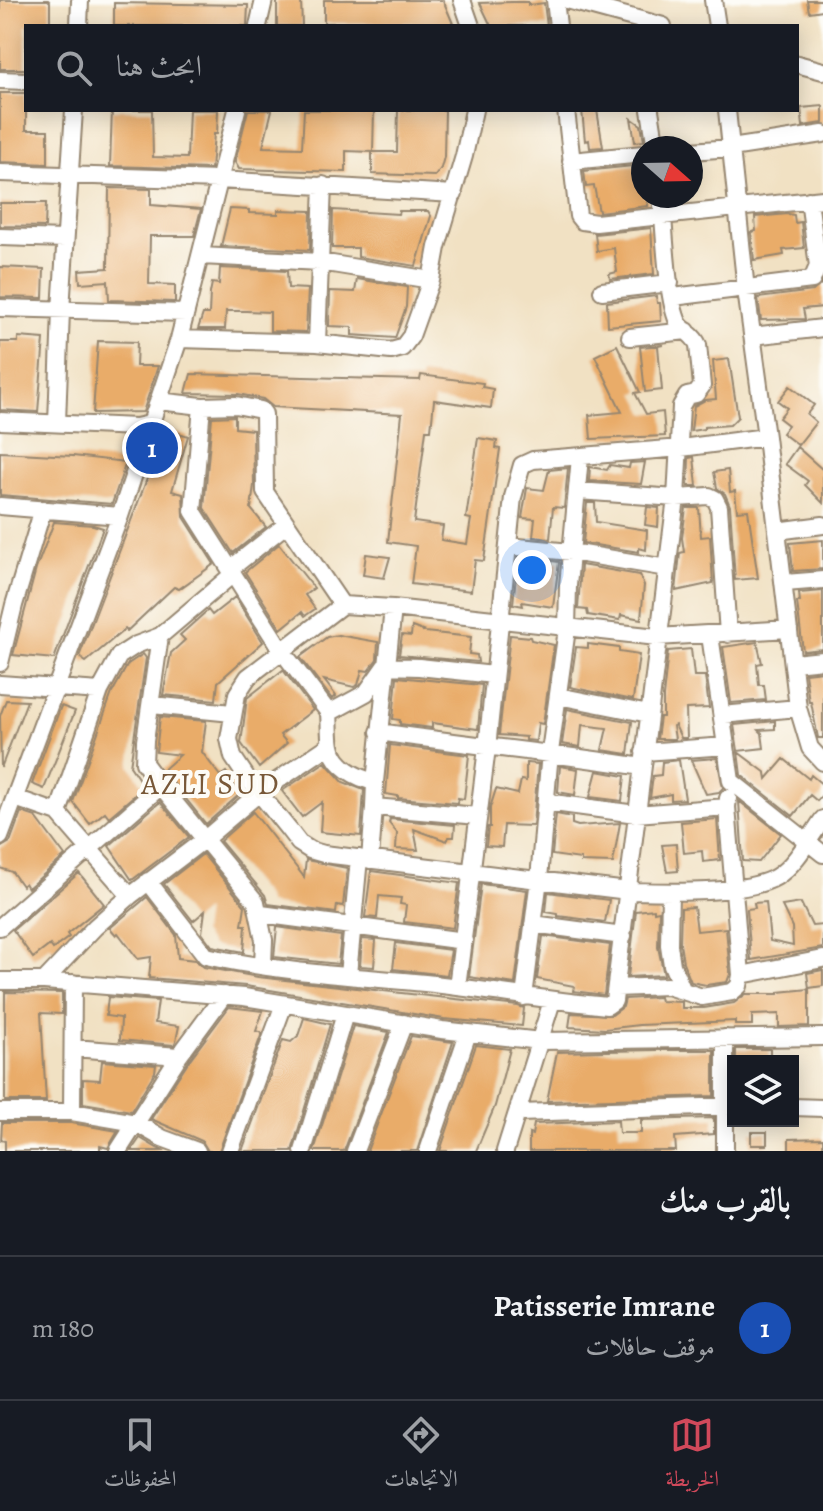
<!DOCTYPE html>
<html lang="ar">
<head>
<meta charset="utf-8">
<style>
	:root { --surface:#171b24; --page:#242831; --text:#f1f3f6; --muted:#9ea1a6; --line:#363941; --accent:#d1495b }
	body { margin:0; font-family:Alegreya,Amiri,serif; background:var(--page); color:var(--text); direction:rtl }
	.controls { position:absolute; right:24px; bottom:24px; display:grid; overflow:hidden; border-radius:0px; box-shadow:0 4px 20px #0003 }
	.controls button { width:72px; height:72px; display:grid; place-items:center; padding:0; border:0; border-bottom:2px solid var(--line); background:var(--surface); color:var(--text); font:40px sans-serif }
	.compass { position:absolute; left:631px; top:136px; width:72px; height:72px; border-radius:50%; background:var(--surface); box-shadow:0 4px 20px #0003; rotate:110deg }
	.you { position:absolute; left:532px; top:570px; width:28px; height:28px; margin:-20px; border:6px solid #fff; border-radius:50%; background:#1a73e8; box-shadow:0 0 0 12px #1a73e833 }
	.badge { display:grid; place-items:center; width:52px; height:52px; border-radius:50%; background:var(--accent); color:#fff; font-size:26px; font-weight:700 }
	.pin { position:absolute; translate:-50% -50%; border:4px solid #fff; box-shadow:0 2px 8px #0006 }
	.list { margin:0; padding:0; list-style:none }
	h2 { display:flex; justify-content:space-between; align-items:center; height:104px; margin:0; padding:0 32px; font-size:34px }
	h2 small { font-size:26px; font-weight:400; color:var(--muted) }
	.list li { display:grid; grid-template-columns:52px 1fr auto; gap:24px; align-items:center; box-sizing:border-box; height:144px; padding:0 32px; border-top:2px solid var(--line) }
	.list b { display:block; font-size:30px; white-space:nowrap }
	.list p { margin:0; font-size:26px; white-space:nowrap; color:var(--muted) }
	.list em { font-size:26px; font-style:normal; color:var(--muted) }
	.icon { flex:none; width:44px; height:44px; fill:none; stroke:currentColor; stroke-width:2; stroke-linecap:round; stroke-linejoin:round }
	.map { position:relative; flex:none; width:823px; height:1151px; overflow:hidden; direction:ltr }
	.search { position:absolute; background:var(--surface); box-shadow:0 4px 20px #0003; left:24px; right:24px; top:24px; height:88px; display:flex; align-items:center; gap:20px; box-sizing:border-box; padding:0 28px; border-radius:0px; color:var(--muted); font-size:30px }
	.sheet { height:248px; background:var(--surface) }
	nav { display:flex; justify-content:space-around; align-items:center; box-sizing:border-box; height:112px; border-top:2px solid var(--line); background:var(--surface); font-size:22px; color:var(--muted) }
	nav a { display:grid; justify-items:center; gap:4px }
	nav .on { color:var(--accent) }
	.map>svg:first-child { display:block }
</style>
</head>
<body>
<div class="map">
<svg width="823" height="1151" viewBox="0 0 823 1151">
	<rect width="100%" height="100%" fill="#fdfcf7"/>
	<filter id="ink" filterUnits="userSpaceOnUse"><feTurbulence type="fractalNoise" baseFrequency=".0125" numOctaves="2"/><feDisplacementMap in="SourceGraphic" scale="16" xChannelSelector="R" yChannelSelector="G"/><feConvolveMatrix kernelMatrix="1 2 1 2 8 2 1 2 1" color-interpolation-filters="sRGB"/></filter>
	<filter id="wash" filterUnits="userSpaceOnUse"><feTurbulence type="fractalNoise" baseFrequency=".006" numOctaves="4" result="noise"/><feDisplacementMap in="SourceGraphic" scale="32" xChannelSelector="R" yChannelSelector="G"/><feGaussianBlur stdDeviation="1.8" result="paint"/><feColorMatrix in="noise" values="0 0 0 0 0 0 0 0 0 0 0 0 0 0 0 0 0 1.4 0 .05"/><feComposite in="paint" operator="in"/></filter>
	<g filter="url(#wash)">
		<rect width="100%" height="100%" fill="#f1e1c3"/>
		<g id="blocks">
			<!-- building -->
			<path fill="#e9ac69" d="M0 0H48L50 2V26H26V69H0Z
				M301 0 302 26H277V1Z
				M324 0H443L454 26H421V23H324Z
				M807 0H823V10L809 12Z
				M512 2H528V5L544 3 547 26H491L480 3Z
				M114 3 248 5 247 26H114Z
				M0 93H26V130H48V164L0 162Z
				M823 106V123L803 126 801 108Z
				M112 110H152L153 157 187 158 189 110H218L217 134H214L211 169 110 166Z
				M248 110H272L263 147 302 148 304 110H374L373 152 346 151V172L239 169 235 162Z
				M398 110H445L444 157 441 168 435 176 372 174V152H397Z
				M582 110H597L603 147 590 148 589 140 585 141Z
				M631 118 641 125 644 141 635 142Z
				M643 165V196H647L648 206 599 212 594 186 586 187 584 171Z
				M109 188 151 189V205L201 209 194 236H150L149 284 175 285V302L109 300 108 281 80 283 79 270 108 268Z
				M0 203H46L45 227 0 226Z
				M230 209 249 210V213L278 214V210L311 211 310 250 221 246Z
				M333 210 398 214 399 211H428L431 216 416 266 358 257V248H332Z
				M788 214 794 215 795 223 801 222 804 248 783 250 784 255 754 260 751 232 756 231 755 217Z
				M651 228 654 274 610 279 609 274 617 272 614 248 597 251 595 234Z
				M0 267 44 269 43 298 0 297Z
				M220 268 287 271 288 288 308 289 306 332 270 331V312L246 311H226L225 329H198L203 314H209L210 293 212 283 219 284Z
				M357 279 407 287 406 307 395 338 352 335V327L329 326 330 291 355 292Z
				M823 282V307L803 309 805 319 761 320 758 298 813 291Z
				M656 296 657 303H660L661 321 608 326 607 302Z
				M18 337 44 339 38 412 0 410V342H18Z
				M98 341 137 342 136 366H158L143 412 93 413Z
				M617 345 640 392 635 393 646 414 663 412 665 436 591 439 589 415 622 412 595 356Z
				M663 345 658 346 662 390 645 392 640 347Z
				M729 359 738 417 730 425 704 427V429L691 431 694 406 705 400 716 399 713 361Z
				M191 374 420 380 421 375 483 383 482 387 493 389 491 408 434 400 431 430H426L414 522 443 526 441 540 467 544 471 519 466 518 478 438 497 441 496 448 500 449 484 561 475 560 471 591 411 584 416 546 388 542 402 414 273 407 263 399 238 394 186 393Z
				M790 386 814 405 807 414 816 422 798 445 782 433 788 425 779 418 787 408 778 401Z
				M235 416V428L253 430 254 485 251 509 266 527 233 553 204 508 212 417Z
				M166 429 188 436 172 491 183 494 184 517 214 564 179 589 174 587 127 631 125 629 86 662 79 657Z
				M797 447 823 470V503L805 485 808 481 785 464Z
				M0 452 73 456 126 462 112 504 0 495Z
				M694 457 697 486H688L689 458Z
				M645 462 641 484 589 481 590 467 607 470 610 465 629 468 630 463Z
				M568 468 564 508 553 507 550 539 533 537 535 519 522 518 527 488 544 490 549 470Z
				M728 470 730 492 735 491 737 511 748 510 758 578 735 580 730 506 725 494 717 488 714 472Z
				M587 503H595L596 522 647 530 646 550 639 548V552L583 543Z
				M647 507 659 508 658 527 645 525Z
				M686 508H699L701 537 710 536 713 583 676 591 680 553 684 552 682 538Z
				M54 522 93 525 103 528 54 659 13 655 36 569Z
				M823 540V569L793 571 790 543Z
				M279 544 314 588 305 595 315 609 305 616 302 612 281 629 245 572Z
				M366 554 390 557 384 578 363 575Z
				M518 558 552 565V561L559 562 553 607 522 602 523 606 513 604Z
				M581 565 639 575 644 585 641 619 621 615 620 620 588 615 587 610 578 609Z
				M823 591V649L803 651 797 602H800L799 593Z
				M235 597 263 642 218 682 216 700 163 695 171 653 185 640 180 635 208 610 212 615Z
				M412 627 425 632 471 637 469 654 477 655 478 662 399 655 402 635 411 636Z
				M338 635 378 642 377 659 368 671 362 670 358 685 354 687 324 680 336 696 332 699 300 657 327 637Z
				M510 635 530 637 531 640 554 645 543 724 538 723 536 741 526 740V737L499 735Z
				M757 642 762 663 757 664 759 685H764L766 700 731 703 723 647Z
				M588 644 619 648V652L639 655 633 700 570 687 576 647 588 648Z
				M691 649 694 676H705L709 708 686 709 687 738H681L675 725 673 726 675 739H657L660 717H663V697L668 651Z
				M143 654 146 658 130 766 144 787 109 817 105 812 90 824 73 802 112 693 128 664Z
				M283 670 313 710 280 735 287 743 259 768 241 743 247 698Z
				M823 671V738H818L811 702H809L805 673Z
				M397 677 482 685 478 729 432 723V728L400 724V720L393 719Z
				M6 700 27 701 1 768 0 716Z
				M61 706 75 711 44 789 32 784Z
				M567 709 632 722 628 754 602 750 607 728 582 725 580 747 562 744Z
				M160 717 206 721 202 752 220 776 226 772 240 794 206 824 163 770 180 755 156 752Z
				M775 721V729L759 730 762 733 764 748 738 751 734 725Z
				M390 745 469 755 464 799 458 798 457 803 398 798V796L386 794Z
				M738 752 766 773 767 779 784 759 809 779 811 775 823 785V794L817 801 810 795 793 816 741 775Z
				M717 758 723 788 719 792 706 794 691 760Z
				M679 760 685 799 671 800V794L650 798 653 776 661 775 662 762Z
				M325 762 343 782 364 790 361 836 320 832 322 802 302 817 282 791Z
				M526 763 538 764 533 826 504 825 502 847 486 846 488 827H490V808L496 789 518 794 521 780 526 781Z
				M560 766 578 769 575 795 558 792Z
				M597 771 625 776 622 801 590 797Z
				M739 801 781 834 759 862 743 861Z
				M160 802 189 837 132 880 109 846Z
				M21 812 36 817 65 856 28 888 25 883 22 886 12 872 0 868V848L10 842Z
				M253 812 304 877 306 860 347 868 343 906 337 905 336 913 268 904 265 895 220 841Z
				M556 814 572 817V824L578 826 620 823 613 863 581 862V859L552 855Z
				M390 819 455 825 454 837H449L447 841 414 829 418 850 396 849 397 833 389 823Z
				M717 819 720 860 703 862 702 851 684 853 681 822Z
				M676 844 678 871 667 872 662 845Z
				M203 854 245 906 242 925H246L244 952 212 946 202 933 205 911 193 921 164 884Z
				M371 871 459 883 453 928 404 922 406 905 400 904 401 898 379 896 377 918 365 917Z
				M79 873 104 904 67 934 69 937 53 949 50 945 33 958 13 930Z
				M481 884 527 890 515 984 469 977Z
				M548 892 609 900 605 922 558 916V914L546 912Z
				M147 897 176 935 178 958 195 960 204 967 258 977 518 1006 524 1008 522 1026 444 1019 246 986 149 978 151 957 138 959 118 933 116 935 110 928Z
				M766 902 770 941 793 946 792 927 782 906 801 903 812 926 823 925V948L751 960 747 909 755 908 754 903Z
				M694 907 697 931 726 928 730 974 727 982 706 985 691 982 683 962 680 944 681 908Z
				M654 909V912L659 911 658 947 664 975 628 977 636 911Z
				M277 927 341 936 338 964 274 957Z
				M543 936 610 945 604 995 573 991 574 986 537 979Z
				M362 939 376 940 374 967 360 966Z
				M396 943 451 950 447 975 393 969Z
				M823 970V986L809 988 807 973Z
				M809 989V1026L779 1027V1014L752 1015V1025H735V1021L639 1025 605 1029 569 1027 571 1013 612 1015 623 1007 625 999 659 997 660 1001 682 1002V1008H704L734 1003 746 994H779V992Z
				M5 992 62 993V1014L41 1013 46 1101H5Z
				M108 997 158 1001 155 1023 179 1026 176 1041 174 1045 120 1040 121 1018 106 1016Z
				M229 1007 263 1011 256 1031 262 1033 219 1151H208L202 1141 151 1119 188 1062Z
				M304 1018 330 1024 292 1151H242L283 1040 291 1042 298 1036Z
				M353 1026 389 1032 344 1151H314Z
				M411 1036 453 1042 417 1151H367Z
				M476 1045 510 1049 495 1106 476 1151H440Z
				M736 1049H770V1061H736Z
				M658 1050H714V1096L547 1101 557 1052Z
				M102 1061 156 1065 155 1072 131 1111 83 1103V1079L100 1080Z
				M714 1118V1134L675 1137 676 1151H529V1134L532 1135 534 1124 618 1121 619 1133H641V1120Z
				M2 1123H71L118 1131 108 1148 100 1146V1151H5V1141L1 1140Z
				M751 1132H767V1145H751Z
				M140 1138 157 1148 165 1151H131Z
				M823 1138V1151H789V1139Z"/>
		</g>
	</g>
	<g filter="url(#ink)">
		<use href="#blocks" fill-opacity="0" stroke="#968670" stroke-width="2"/>
		<g fill="none" stroke-linecap="round" stroke-linejoin="round">
			<!-- minor casing -->
			<g stroke="#968670" stroke-width="20">
				<path id="minor" d="M462 0 471 26
					M555 0 558 26
					M567 0 663 26
					M713 0 717 26
					M79 26 80 0
					M258 26 264 0
					M797 64 823 71
					M0 80 26 81
					M566 110 578 216 582 221 596 223 823 199
					M650 110 656 148
					M727 110 746 290 766 437 798 708 810 748 823 762
					M691 151 731 148 823 134
					M571 161 643 154
					M0 173 219 180 454 194
					M0 237 65 239
					M201 256 320 262 431 280
					M602 291 670 283
					M673 297 812 280 818 266 809 200
					M0 308 186 313
					M752 336 823 328
					M630 337 687 331
					M179 339 317 343 391 351 402 348 411 336 431 280 437 247 464 156 474 110
					M317 343 323 185
					M158 401 202 406 236 405 261 410 264 414 265 492 342 605
					M202 406 193 511 282 651 329 713
					M0 421 136 427 150 424
					M57 423 61 310 74 110
					M578 491 676 498 709 496 715 499 719 507 728 634
					M0 506 120 516
					M777 531 823 525
					M508 546 571 552 667 568
					M230 569 287 524
					M785 583 823 580
					M789 629 657 637 393 608 342 605 248 677 237 694 229 739 233 757 247 778 289 830 299 843 310 850 324 854 628 891C665 892 746 895 776 877 796 865 810 837 823 819
					M710 635 731 781 823 854
					M160 636 145 741 144 763 161 786 256 902 264 940 263 965
					M0 663 14 605 43 509
					M794 663 823 660
					M0 684 100 691 119 656 136 645 160 636 233 574
					M558 696 649 714
					M152 705 232 713
					M722 715 798 708
					M379 732C467 745 555 753 642 767
					M644 752 726 746
					M375 782 393 608
					M15 798 58 813 130 896
					M546 802 636 814 727 807 728 798
					M374 807 375 782C357 778 334 766 331 746 329 736 330 724 329 713L366 693 385 666 419 667 494 675
					M58 813 100 691
					M0 837 120 516 179 339 237 110
					M370 860 374 807 478 816
					M148 881 206 956C277 972 352 976 425 983 486 990 546 1000 607 1006L614 1001 676 498 681 406 687 396 696 394 702 386 698 345C694 334 682 331 678 322 666 295 665 227 661 196
					M670 892 669 945 672 965 683 991
					M261 914 464 941
					M533 924 623 936
					M0 927 161 786
					M348 975 359 858
					M741 975 823 959
					M0 981H44L244 997 442 1030 541 1041 823 1037
					M44 981 95 927 130 896 205 839 259 793 330 745
					M457 987 487 748 513 497 522 465 533 460 681 448 766 437
					M616 988 667 986 702 997 732 992 739 986 741 975 727 807
					M524 997 539 879 550 752 567 629 568 586 580 457
					M725 1038V1151
					M73 1048 179 1056
					M793 1107 823 1108
					M0 1112H72L136 1123 162 1138 197 1151
					M72 1112 73 983
					M519 1113 733 1106
					M118 1151 179 1056 224 995
					M230 1151 284 1004
					M303 1151 345 1014
					M355 1151 404 1023
					M428 1151 468 1033
					M505 1151 552 1001"/>
			</g>
			<!-- minor -->
			<use href="#minor" stroke="#fff" stroke-width="16"/>
		</g>
	</g>
	<g text-anchor="middle" dominant-baseline="central" stroke-width="8" stroke-linejoin="round" paint-order="stroke">
		<!-- neighbourhood labels -->
		<g font-size="30" letter-spacing="2" fill="#785838" stroke="#fdfcf7">
			<text x="211" y="784">AZLI SUD</text>
		</g>
	</g>
</svg>
<div class="controls">
<button><svg class="icon" aria-label="layers" viewBox="0 0 24 24"><path d="M12 4l9 5-9 5-9-5zM3 14l9 5 9-5"/></svg></button>
</div>
<svg class="compass" viewBox="-18 -18 36 36"><path d="M0-13l5 13h-10z" fill="#e53935"/><path d="M0 13l5-13h-10z" fill="#9ea1a6"/></svg>
<div class="you"></div>
<div class="pin badge" style="left:152px;top:448px;background:#1a4fb4">1</div>
<div class="search"><svg class="icon" aria-label="search" viewBox="0 0 24 24"><circle cx="10" cy="10" r="6"/><path d="M15 15l6 6"/></svg>ابحث هنا</div>
</div>
<section class="sheet">
<h2>بالقرب منك<small></small></h2>
<ul class="list">
<li><span class="badge" style="background:#1a4fb4">1</span><div><b>Patisserie Imrane</b><p>موقف حافلات</p></div><em>180 m</em></li>
</ul>
</section>
<nav>
<a class="on"><svg class="icon" aria-label="map" viewBox="0 0 24 24"><path d="M3 6l6-2 6 2 6-2v14l-6 2-6-2-6 2zM9 4v14M15 6v14"/></svg>الخريطة</a>
<a><svg class="icon" aria-label="directions" viewBox="0 0 24 24"><path d="M12 3l9 9-9 9-9-9zM9 14v-3h6M13 9l2 2-2 2"/></svg>الاتجاهات</a>
<a><svg class="icon" aria-label="saved" viewBox="0 0 24 24"><path d="M7 4h10v16l-5-4-5 4z"/></svg>المحفوظات</a>
</nav>
</body>
</html>
